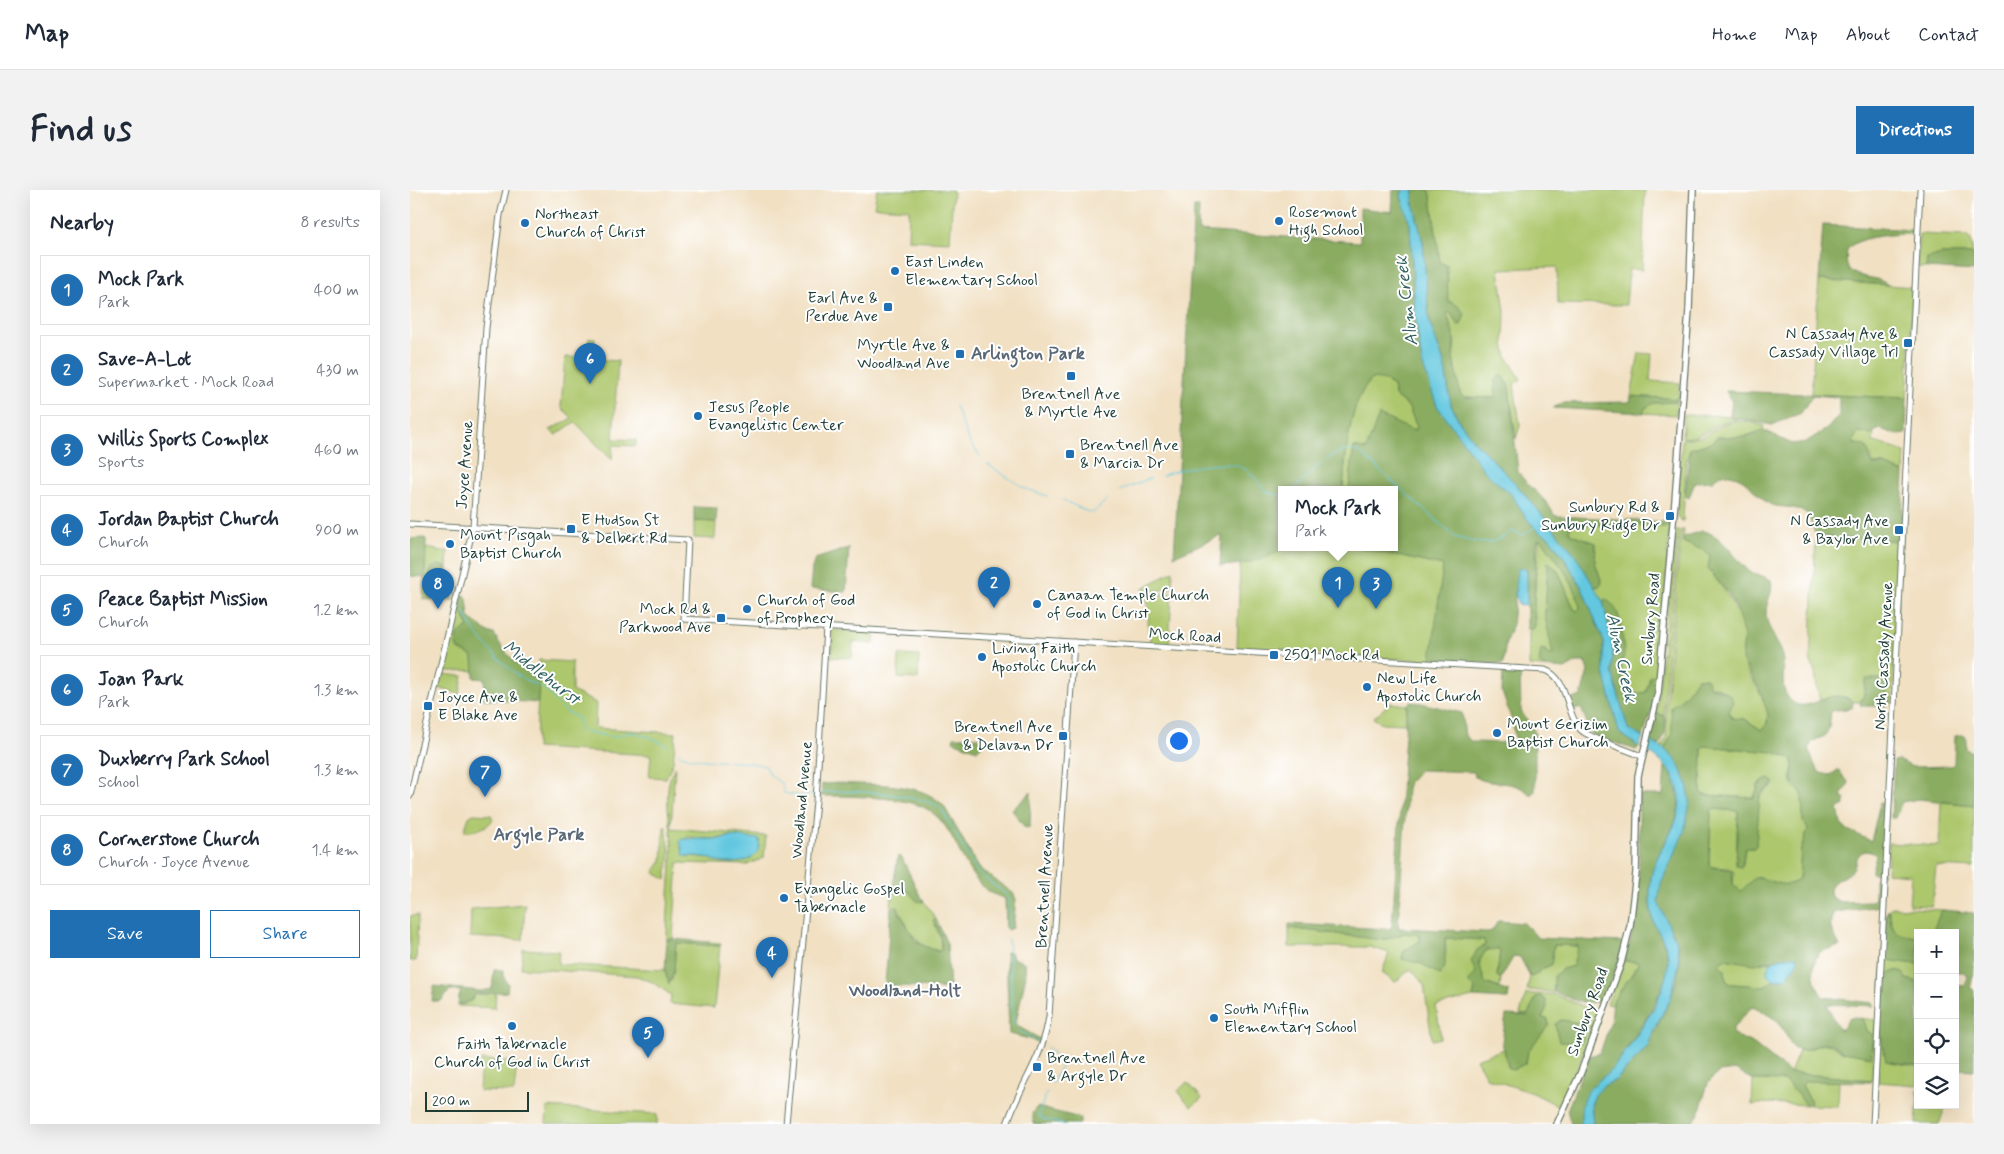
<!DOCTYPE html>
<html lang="en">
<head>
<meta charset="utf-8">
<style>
	:root { --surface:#fff; --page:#f2f2f3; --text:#1f2937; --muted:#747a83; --line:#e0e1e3; --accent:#1f6fb2 }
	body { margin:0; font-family:Mynerve,sans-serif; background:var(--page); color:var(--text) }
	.controls { position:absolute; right:15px; bottom:15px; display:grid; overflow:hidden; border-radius:0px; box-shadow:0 5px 20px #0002 }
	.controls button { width:45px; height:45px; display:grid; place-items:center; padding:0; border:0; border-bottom:1px solid var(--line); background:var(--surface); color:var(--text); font:25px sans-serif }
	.scale { position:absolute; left:15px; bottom:12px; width:104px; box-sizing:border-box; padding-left:5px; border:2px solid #1f3d34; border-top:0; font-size:14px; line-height:18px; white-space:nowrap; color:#1f3d34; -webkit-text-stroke:4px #fff; paint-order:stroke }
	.you { position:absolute; left:768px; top:550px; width:18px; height:18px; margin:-12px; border:4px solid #fff; border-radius:50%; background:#1a73e8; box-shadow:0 0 0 8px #1a73e833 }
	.badge { display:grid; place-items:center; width:32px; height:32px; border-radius:50%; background:var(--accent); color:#fff; font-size:16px; font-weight:700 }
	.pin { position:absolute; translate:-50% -41px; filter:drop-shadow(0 1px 2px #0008) }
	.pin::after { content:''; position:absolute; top:26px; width:18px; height:15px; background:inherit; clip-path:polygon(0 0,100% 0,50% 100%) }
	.popup { position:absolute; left:868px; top:296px; width:120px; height:65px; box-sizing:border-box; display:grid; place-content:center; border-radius:0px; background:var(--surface); filter:drop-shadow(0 1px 4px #0005); font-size:16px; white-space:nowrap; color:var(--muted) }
	.popup b { font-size:19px; color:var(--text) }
	.popup::after { content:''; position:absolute; left:50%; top:100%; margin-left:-10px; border:10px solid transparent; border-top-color:var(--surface) }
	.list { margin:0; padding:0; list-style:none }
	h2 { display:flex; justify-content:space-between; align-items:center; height:65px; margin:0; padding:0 20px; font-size:21px }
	h2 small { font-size:16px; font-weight:400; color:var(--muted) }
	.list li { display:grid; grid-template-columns:32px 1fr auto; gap:15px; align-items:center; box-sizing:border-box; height:70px; margin:0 10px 10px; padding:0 10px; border:1px solid var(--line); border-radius:0px }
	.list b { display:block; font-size:19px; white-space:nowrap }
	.list p { margin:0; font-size:16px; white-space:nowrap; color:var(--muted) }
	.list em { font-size:16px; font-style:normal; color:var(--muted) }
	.actions { display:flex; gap:10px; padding:15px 20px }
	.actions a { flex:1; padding:11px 0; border:1px solid var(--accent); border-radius:0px; text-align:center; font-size:18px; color:var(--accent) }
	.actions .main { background:var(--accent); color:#fff }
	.icon { flex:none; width:28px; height:28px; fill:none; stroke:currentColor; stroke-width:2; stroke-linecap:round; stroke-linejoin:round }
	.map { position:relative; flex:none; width:1564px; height:934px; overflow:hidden; border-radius:0px }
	header { display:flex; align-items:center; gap:30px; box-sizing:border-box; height:70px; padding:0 25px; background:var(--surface); border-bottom:1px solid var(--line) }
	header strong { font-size:24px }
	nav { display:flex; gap:28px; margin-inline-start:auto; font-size:18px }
	.intro { display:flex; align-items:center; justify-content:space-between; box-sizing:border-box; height:120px; padding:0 30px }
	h1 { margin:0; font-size:35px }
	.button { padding:12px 22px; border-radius:0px; background:var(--accent); color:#fff; font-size:18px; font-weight:700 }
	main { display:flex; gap:30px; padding:0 30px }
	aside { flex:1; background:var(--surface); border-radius:0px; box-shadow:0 5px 20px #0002 }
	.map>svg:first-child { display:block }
</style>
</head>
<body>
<header>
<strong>Map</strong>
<nav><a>Home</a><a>Map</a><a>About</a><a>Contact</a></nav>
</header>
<div class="intro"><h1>Find us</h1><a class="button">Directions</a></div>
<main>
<aside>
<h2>Nearby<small>8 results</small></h2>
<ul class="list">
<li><span class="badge">1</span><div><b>Mock Park</b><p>Park</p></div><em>400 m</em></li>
<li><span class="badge">2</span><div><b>Save-A-Lot</b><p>Supermarket · Mock Road</p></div><em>430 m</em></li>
<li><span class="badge">3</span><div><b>Willis Sports Complex</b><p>Sports</p></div><em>460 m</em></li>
<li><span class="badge">4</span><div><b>Jordan Baptist Church</b><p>Church</p></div><em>900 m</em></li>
<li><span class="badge">5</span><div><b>Peace Baptist Mission</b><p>Church</p></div><em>1.2 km</em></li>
<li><span class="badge">6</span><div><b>Joan Park</b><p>Park</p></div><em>1.3 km</em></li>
<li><span class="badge">7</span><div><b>Duxberry Park School</b><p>School</p></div><em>1.3 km</em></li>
<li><span class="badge">8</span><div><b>Cornerstone Church</b><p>Church · Joyce Avenue</p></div><em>1.4 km</em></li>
</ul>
<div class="actions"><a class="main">Save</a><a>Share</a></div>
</aside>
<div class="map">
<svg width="1564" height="934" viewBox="0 0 1564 934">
	<rect width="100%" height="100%" fill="#fff"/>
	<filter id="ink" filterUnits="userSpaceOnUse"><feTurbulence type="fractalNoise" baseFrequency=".02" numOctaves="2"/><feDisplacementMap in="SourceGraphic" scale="10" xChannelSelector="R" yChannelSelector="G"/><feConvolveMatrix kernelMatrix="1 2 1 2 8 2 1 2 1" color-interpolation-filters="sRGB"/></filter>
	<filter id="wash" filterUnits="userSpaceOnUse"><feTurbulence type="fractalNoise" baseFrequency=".0096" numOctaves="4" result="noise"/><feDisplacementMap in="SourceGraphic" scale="20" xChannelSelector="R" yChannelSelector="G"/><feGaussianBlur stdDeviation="1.12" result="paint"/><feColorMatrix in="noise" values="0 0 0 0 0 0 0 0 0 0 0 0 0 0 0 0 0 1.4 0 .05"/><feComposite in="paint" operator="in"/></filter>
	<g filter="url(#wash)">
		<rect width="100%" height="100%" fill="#f1e0c2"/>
		<!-- green -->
		<path fill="#adc76d" stroke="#668250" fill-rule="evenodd" d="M467 0H543L540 52 498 50 499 19 464 17Z
			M1020 0H1235L1232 80 1219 79 1216 115 1148 114 1147 77 1089 79 1095 121 1094 154 1097 167 1111 189 1104 194 1110 235 1106 249 1099 196 1084 208 1054 207 1050 203 1043 167 1045 153 1037 123 1040 122 1047 134 1036 106 1038 90 1036 75 1030 72Z
			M1509 44 1556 46 1561 50 1563 64H1532L1517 68 1516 78 1507 77Z
			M1409 90 1503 97 1497 208 1401 204Z
			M179 148H185L184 169 208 171 203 249 226 250V256L203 255 202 270 165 232 146 245 140 240 162 228 151 217 155 167 178 168Z
			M1229 163 1242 164 1240 191 1270 193 1268 209 1221 206Z
			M964 188 975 190 983 196 985 206 998 216 1007 237 1004 241 999 239 956 260 944 257 939 299H933C935 271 939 204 964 188Z
			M1267 212 1266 225 1233 223 1235 218 1244 213Z
			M1274 225C1296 226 1323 223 1345 231 1336 229 1326 228 1317 231 1300 236 1291 250 1272 247Z
			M1324 231 1341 232 1354 236 1353 240 1334 247H1308L1300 253 1280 259 1276 272 1273 331H1271L1267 327 1272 249 1291 247 1313 234Z
			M1453 241 1464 243 1462 251 1495 262 1494 283 1474 275 1461 274V266L1442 251 1448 242Z
			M284 331 306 332 305 349 284 348Z
			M1162 333 1260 337 1248 488 1236 502 1224 504 1215 495 1196 409 1193 411 1184 397 1189 396 1192 393 1185 372 1186 353 1161 344 1159 340Z
			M1269 340 1254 511V526L1246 525 1266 341Z
			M1271 340H1274L1273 352 1295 361 1300 367 1298 379C1315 400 1329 418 1334 446 1335 454 1330 465 1333 472 1339 490 1368 518 1354 539L1351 540 1335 529H1323L1319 524 1310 498 1299 496 1296 488H1287L1275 506 1261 517 1262 545 1254 559 1251 557 1256 549V514Z
			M1406 346 1491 351 1482 513H1479L1473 489 1455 492 1454 506 1450 512H1443L1436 507 1410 509C1404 494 1409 487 1400 470Z
			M1129 349 1133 350C1147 371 1166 392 1170 418L1167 421 1164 419 1148 381 1138 372 1135 425 1143 465H1139L1133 459 1129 473 1133 477 1119 476V441L1125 436 1124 412Z
			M874 357H947L1033 376 1021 471 827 459 830 375 869 362Z
			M16 358 27 360V362L38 361 37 377 28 375 41 404 43 402 42 411 13 409Z
			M763 381 762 398 735 403 733 398Z
			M762 402 759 455 742 454C734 439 742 422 736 406Z
			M51 412V421L59 437 47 458 63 466 64 481C53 479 42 483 33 480Z
			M424 440 464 443V454L443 452 442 468 421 467 423 445 420 442Z
			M489 465 509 466 508 489 488 488Z
			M129 470 162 472V501L186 513 185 538 266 543 263 572 256 588 239 587 241 565 126 558Z
			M32 484 53 486 50 504 28 498Z
			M980 513 997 515 995 534 972 533 963 528Z
			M1294 556 1364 562 1382 569C1386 586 1374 590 1392 603L1393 631 1398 639 1391 659 1389 689C1377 700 1361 693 1348 687L1331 701 1326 700 1323 695 1324 682 1318 678 1301 677 1299 675 1301 621 1303 619 1328 621 1326 675 1333 674 1335 658H1344L1350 605 1363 596 1349 593 1344 608H1341L1293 605 1291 603 1292 558Z
			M265 577 261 638 356 646 354 668 337 675 268 673 263 749H257C257 720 260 692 262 664 264 635 249 604 265 577ZM321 646 309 672 295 667 274 666 277 647 304 649Z
			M1531 612 1564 615V678L1526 676 1522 716 1499 715 1501 685 1477 683 1479 653 1529 656Z
			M63 624 81 625 83 629C78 638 64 642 54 641L59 627Z
			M254 637H256L260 662 256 690 244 682 252 671Z
			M493 701 502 703 507 711 512 712 513 710 526 729 523 730 530 746 531 761C505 758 498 738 488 717H481L482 703Z
			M115 714 113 750 60 747 61 719Z
			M1482 717 1534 720 1531 722 1522 743H1508V747C1488 745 1482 743 1480 723L1477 721Z
			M8 725 6 771H0V726Z
			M879 738 973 750 995 743 1010 745V751L994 761 992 768 1012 774 1030 785 1036 761 1035 748 1071 749 1076 751 1075 755 1067 760 1066 783 1059 793 1065 799 1063 807 1026 816 1031 848 1022 850 1014 795 1001 779 985 792 972 783 979 763 960 757H879Z
			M266 753 310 756 304 818 260 814 261 805 242 792 227 786 111 778 113 759 149 761 148 774 255 780 257 789 262 790Z
			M1144 755 1168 756 1163 776 1152 780 1143 796 1144 802 1117 800 1120 786 1126 785 1130 780 1141 775Z
			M1083 758 1090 761 1087 786 1091 788 1090 798 1075 793C1070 779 1064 764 1083 758Z
			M1473 768C1476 771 1501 773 1508 774V792L1496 789 1493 783 1472 786Z
			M1313 769 1354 773 1362 771 1357 779 1361 788 1365 790 1354 796 1321 794 1316 791 1315 780 1309 774Z
			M1214 771 1227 772 1228 775 1202 815 1197 814Z
			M81 802H86L85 818 48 816V813L52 815 61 811 65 804 77 805Z
			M1116 804H1143L1188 822 1153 918 1123 903 1077 888 1066 869 1094 859 1098 877 1116 873 1118 861 1139 834 1132 828 1126 807 1118 825 1110 824Z
			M1450 828 1466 830 1462 890 1380 883 1389 861C1410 859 1413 846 1433 862L1461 843 1456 841Z
			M1470 842 1479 872 1508 876V895L1468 892Z
			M71 870 107 872 104 902 69 901Z
			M1343 890 1375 891 1397 915 1355 913 1342 915Z
			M1395 891H1429L1428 916 1399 915 1401 912 1392 895Z
			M776 893 779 894 792 908 781 917 768 901Z
			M1508 900V915H1536L1529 934H1506Z
			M137 917 247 924V934H136Z"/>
		<!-- forest -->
		<path fill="#8aac60" stroke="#54744a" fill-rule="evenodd" d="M983 0H993L991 6 1000 34 1005 124 1012 173 1027 216 1076 283 1101 304 1118 330 1128 341 1139 347 1154 367 1172 398 1194 452V482L1209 542 1229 557 1226 560 1182 545 1171 518 1161 521 1157 511 1171 506 1178 481 1175 472H1167L1155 479 1133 477 1129 473 1131 459 1140 465H1143L1135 425 1138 372 1148 381 1164 419 1167 421 1170 418C1166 392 1147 371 1132 350L1129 349 1127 352 1124 412 1125 436 1123 439H1117V380L1112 378 1107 383 1102 436 1096 451 1093 474 1021 471 1033 376 947 357H984V299H939L944 257 956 260 969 225 1004 241 1007 237 998 216 985 206 983 196 975 190 964 188C939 204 935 271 933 299H872V357H874C859 371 830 375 810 376L812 345 764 366 784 17H789L788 41 950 52V18L982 22Z
			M1004 0H1020L1030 72 1037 76 1038 111 1047 115 1055 124 1051 135 1047 134 1040 122 1037 124 1044 146 1043 167 1050 203 1054 207 1084 208 1086 207 1085 190 1090 185 1094 187 1099 196 1108 282C1119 298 1136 307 1144 325L1147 326 1261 332 1260 337 1162 334 1159 340 1161 344 1186 353 1185 372 1192 393 1189 396 1184 397 1164 363 1104 292 1064 251 1049 231 1041 215 1034 173 1019 131 1013 53 1003 12Z
			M1413 35 1505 40V44C1488 44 1447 45 1437 60 1431 95 1462 81 1478 95L1409 90Z
			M1532 64H1564V81L1516 78 1517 68Z
			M1316 201 1497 208 1496 244 1489 245 1470 239 1460 244 1448 242 1443 251 1444 254C1464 254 1456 265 1463 275H1474L1494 283 1491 351 1406 346 1398 324C1384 314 1365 319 1358 313 1338 299 1339 285 1310 284L1303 291 1285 292 1279 308 1275 306 1280 259 1300 253 1308 247H1334L1353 240 1382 254 1396 252 1418 238 1429 225V209L1426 207 1403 205 1391 223 1362 235 1320 227 1322 212Z
			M1221 206 1268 209 1267 212 1244 213 1235 218 1233 223 1143 218 1153 213 1220 212Z
			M284 317 307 318 306 332 284 331Z
			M1291 341C1310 342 1323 366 1336 378 1343 385 1353 385 1361 390 1364 401 1356 412 1356 424 1357 441 1371 454 1373 471 1375 481 1371 492 1375 502 1377 507 1382 513 1388 515 1408 518 1421 496 1443 512L1442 518 1421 521 1419 538 1415 546 1403 551 1399 557 1403 572 1410 583 1420 585 1428 580 1439 593 1431 605 1436 610 1434 615 1428 619 1431 634 1436 639 1461 651 1470 613 1474 612 1475 615 1472 685 1461 683 1466 666 1462 662 1455 661C1444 665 1448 673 1442 680 1437 687 1426 688 1422 695 1419 699 1420 703 1421 707L1430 712 1462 711 1465 708V689H1471V716L1424 722C1416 739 1424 743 1430 756L1411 761C1399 774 1403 794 1413 807L1463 813 1464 816 1417 814 1428 839H1433L1438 829 1444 827 1453 830 1456 841 1463 845 1461 867 1433 862 1423 854 1413 853 1395 860 1384 859 1368 831 1345 817 1341 818 1323 838V844L1344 854 1380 883 1462 890 1461 892 1395 891 1392 895 1401 912 1397 915 1375 891 1343 890 1325 880 1309 882 1298 893 1289 924 1281 934H1183C1182 921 1179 904 1193 896 1197 893 1202 894 1206 890 1213 884 1218 876 1224 870 1229 865 1237 860 1239 853 1252 823 1277 788 1267 753 1263 739 1250 726 1248 712 1247 699 1254 687 1259 676 1278 633 1293 595 1254 559L1262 545 1261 517 1275 506 1287 488H1296L1299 496C1309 500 1321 500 1323 513L1319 520 1321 528 1335 529 1351 540 1357 534 1358 524 1349 498 1332 470 1334 447 1327 419 1319 404 1298 379 1300 366 1295 361 1273 352 1274 347ZM1294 556 1364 562 1382 569C1387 586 1374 590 1392 603L1393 631 1398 639 1391 659 1389 689C1374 702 1360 687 1344 688L1331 701 1323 695 1322 680 1301 677 1299 675 1301 621 1303 619 1328 621 1326 676 1332 677 1335 658H1344L1346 656 1350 605 1365 593 1360 589C1348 591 1348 597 1344 608L1293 605 1291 603 1292 558ZM1382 766 1373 789 1365 790 1354 796 1321 794 1316 791 1315 780 1309 774 1313 769 1345 774Z
			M14 348 16 349 15 387 0 386V349Z
			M439 358 436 402 400 399 402 378 405 369Z
			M28 375 37 377V386L47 388 43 402 26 407C15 400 19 390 21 378Z
			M55 405 57 409 59 427 75 441 84 444C94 463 108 478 129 486L128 513 74 509 75 489 64 488 63 467 47 458 46 454 49 443 59 437 51 421 52 406Z
			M1196 409C1202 414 1205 417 1208 424 1212 435 1213 451 1214 462 1214 468 1212 473 1211 478 1211 492 1220 509 1236 502L1240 486 1243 485 1248 488 1244 512 1233 547 1218 539 1202 482 1203 456 1193 411Z
			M1093 480 1110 481 1111 521 1125 542V601L1120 605C1106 588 1082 597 1065 587L1064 582 1010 580 999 592 997 598 988 734 989 738 1077 742 1082 741 1088 731 1114 733 1128 748 1212 752 1214 754 1196 808C1179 819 1160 808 1144 802V786L1152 779 1163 776 1168 756 1144 755 1141 775 1133 778 1122 787 1120 786 1110 767 1104 766 1091 788H1089L1087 786 1090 761 1088 759 1076 760 1069 772 1075 793 1099 802 1098 809H1095L1063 807 1065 799 1059 793V790L1066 783 1061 771 1067 760 1075 755 1074 750 1035 748V777L1030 785 1012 774 992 769 994 761 1010 751V745L995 743 973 750 879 738V734L979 739 982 736 997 515 1000 512 1011 513 1052 523 1055 546 1062 552 1100 553 1105 549 1103 534 1092 502Z
			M1456 489H1473L1479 513 1476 516H1451L1450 512 1454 505Z
			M1248 523 1254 526C1257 537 1254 547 1249 556L1238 550Z
			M1553 545 1556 547V559L1564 563V615L1508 609 1492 612 1485 628H1481L1484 571 1489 570 1502 577 1541 576 1544 574 1545 546Z
			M544 547H569L572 555 567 560 543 551Z
			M1255 575C1260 579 1262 585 1264 591 1281 630 1248 650 1241 687 1239 699 1239 720 1244 732 1252 751 1262 764 1256 786 1245 822 1222 850 1201 881 1182 893 1171 912 1171 934H1161L1157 920 1179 866 1190 863 1201 831 1203 811 1228 775 1227 772 1214 771C1233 719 1229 659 1229 605H1253Z
			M430 593C462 596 510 590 534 616L569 678 603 703 606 709 603 738 597 740 596 738 595 709C588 706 580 703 575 699 549 677 547 637 517 619 495 606 437 606 411 606L412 594Z
			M621 602 620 637 615 638 602 620Z
			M488 666 492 668 513 712 507 711 499 702 482 703Z
			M486 716 505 750 512 755 529 762 532 759 530 746 523 730 526 729 537 754 540 799 475 795 481 717Z
			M1534 720 1564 723V782L1560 798 1564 800V880L1545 879V794L1555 795 1558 787 1554 782H1545V743H1522L1531 721Z
			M1478 721C1480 725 1480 728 1481 733 1483 745 1497 746 1508 747V774C1501 773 1476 771 1473 768L1476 723Z
			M257 749H263L311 753 310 756 266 753 264 781 259 794 255 780Z
			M596 762H601L603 768 615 773 616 785 606 832 609 837 632 850 631 855 620 849 599 844Z
			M84 780H93V786L98 794 97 802 65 804 61 811 50 814 48 810 51 801 40 800 31 811H22L24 796 70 801 82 799Z
			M1488 780 1493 783 1496 789 1508 792V876L1476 871 1470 842 1472 786Z
			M1130 806 1136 810 1137 817 1132 828 1138 829 1139 835 1118 861 1116 873 1103 880 1099 879 1092 852 1096 825 1117 826 1126 807Z
			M1151 830 1171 833 1175 841 1172 853 1149 852 1145 834Z
			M627 917 670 928V934H624L622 923Z"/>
		<!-- water -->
		<path fill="#62c7df" stroke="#40828a" d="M993 0H1004L1003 12 1013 53 1019 131 1034 173 1041 215 1049 231 1064 251 1104 292 1164 363 1193 411 1203 456 1202 482 1218 539 1233 547 1229 557 1209 542 1194 482V452L1172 398 1154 367 1139 347 1128 341 1118 330 1101 304 1076 283 1027 216 1012 173 1005 124 1000 34 991 6Z
			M1112 378 1117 380V414L1110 416C1103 409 1105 388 1108 379Z
			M1238 550 1254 559 1266 570 1277 593 1280 612 1274 642 1251 693 1248 712 1267 754 1269 774 1260 810 1244 839 1238 856 1206 890 1193 896 1185 905 1181 915 1183 934H1171C1170 901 1179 900 1200 881 1208 875 1243 821 1247 812 1252 799 1259 782 1258 768 1257 751 1247 743 1243 730 1240 717 1239 701 1241 688 1245 658 1275 635 1269 603 1265 581 1252 572 1235 559Z
			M321 646 349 649C353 672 326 675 309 672 304 671 299 667 294 667 287 666 280 666 274 666L270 651 272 649H313Z
			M1382 766H1387L1388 771 1377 787 1365 790 1357 784C1357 769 1369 769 1382 766Z"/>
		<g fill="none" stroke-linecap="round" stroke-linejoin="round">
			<!-- stream -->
			<path stroke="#62c7df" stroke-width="1" d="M545 216 560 253 570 266
				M577 274 614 298 637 306
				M752 286C767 278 818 269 833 278 843 283 850 295 858 303L872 305
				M884 299C901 284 924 254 949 262L1045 347C1067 353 1083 358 1101 341L1114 345 1125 337
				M709 301 741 288
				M653 310 680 323 684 322 698 309
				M55 422C60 442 92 474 109 486 115 491 132 496 136 501 145 511 153 522 167 527L171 541 203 547 221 542 242 548 258 556
				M268 564C296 575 327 568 355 576L360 585 372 594 374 603 390 606 403 605
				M410 603C434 598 509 604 530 617L568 683 597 705 599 711V738
				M598 749 604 834 609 841 631 853
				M637 857 651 872V876L642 893
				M637 902 628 925 632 929 654 934"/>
		</g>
	</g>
	<g filter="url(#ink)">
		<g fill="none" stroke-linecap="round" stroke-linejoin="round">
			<!-- secondary casing -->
			<g stroke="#687666" stroke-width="7">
				<path id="secondary" d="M0 334 278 350 274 429 1135 480C1159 488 1155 524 1171 540 1180 549 1217 559 1231 566
					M0 606 63 337 76 138 90 25 96 0
					M376 934 406 611 416 437
					M597 934C610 894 633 869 639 826L664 452
					M1463 934 1510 0"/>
			</g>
			<!-- primary casing -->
			<g stroke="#687666" stroke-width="8">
				<path id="primary" d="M1147 934 1171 882 1211 773 1220 736 1226 683 1228 586 1248 503 1265 311 1279 120 1283 0"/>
			</g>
			<!-- secondary -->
			<use href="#secondary" stroke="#fff" stroke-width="5"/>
			<!-- primary -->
			<use href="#primary" stroke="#fff" stroke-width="5.5"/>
		</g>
	</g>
	<!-- markers -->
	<g fill="#1f6fb2" stroke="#fff" stroke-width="2">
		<circle cx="869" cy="31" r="5"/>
		<circle cx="115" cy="33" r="5"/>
		<circle cx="485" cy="81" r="5"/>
		<rect x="473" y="112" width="10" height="10" rx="2.5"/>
		<rect x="1493" y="148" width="10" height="10" rx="2.5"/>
		<rect x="545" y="159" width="10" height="10" rx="2.5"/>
		<rect x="656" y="181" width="10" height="10" rx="2.5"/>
		<circle cx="288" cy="226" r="5"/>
		<rect x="655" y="259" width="10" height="10" rx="2.5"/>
		<rect x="1255" y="321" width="10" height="10" rx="2.5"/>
		<rect x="156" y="334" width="10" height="10" rx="2.5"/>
		<rect x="1484" y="335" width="10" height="10" rx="2.5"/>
		<circle cx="40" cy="354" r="5"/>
		<circle cx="627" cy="414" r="5"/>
		<circle cx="337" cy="419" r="5"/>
		<rect x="306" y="423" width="10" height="10" rx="2.5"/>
		<rect x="859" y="460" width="10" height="10" rx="2.5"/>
		<circle cx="572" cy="467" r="5"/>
		<circle cx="957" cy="497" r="5"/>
		<rect x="13" y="511" width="10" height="10" rx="2.5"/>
		<circle cx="1087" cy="543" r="5"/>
		<rect x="648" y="541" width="10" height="10" rx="2.5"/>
		<circle cx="374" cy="708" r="5"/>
		<circle cx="804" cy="828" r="5"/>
		<circle cx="102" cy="836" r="5"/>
		<rect x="622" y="872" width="10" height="10" rx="2.5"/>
	</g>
	<g text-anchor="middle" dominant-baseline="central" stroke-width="4" stroke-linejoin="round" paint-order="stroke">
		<!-- poi labels -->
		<g font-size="16" fill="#1f3d34" stroke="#fff" text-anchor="start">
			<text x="879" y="22">Rosemont<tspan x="879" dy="18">High School</tspan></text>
			<text x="125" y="24">Northeast<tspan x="125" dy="18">Church of Christ</tspan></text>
			<text x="495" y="72">East Linden<tspan x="495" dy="18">Elementary School</tspan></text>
			<text x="468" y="108" text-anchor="end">Earl Ave &amp;<tspan x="468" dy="18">Perdue Ave</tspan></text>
			<text x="1488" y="144" text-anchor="end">N Cassady Ave &amp;<tspan x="1488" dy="18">Cassady Village Trl</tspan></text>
			<text x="540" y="155" text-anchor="end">Myrtle Ave &amp;<tspan x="540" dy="18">Woodland Ave</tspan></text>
			<text x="661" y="204" text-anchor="middle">Brentnell Ave<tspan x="661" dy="18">&amp; Myrtle Ave</tspan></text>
			<text x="298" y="217">Jesus People<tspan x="298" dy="18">Evangelistic Center</tspan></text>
			<text x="670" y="255">Brentnell Ave<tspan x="670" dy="18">&amp; Marcia Dr</tspan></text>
			<text x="1250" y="317" text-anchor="end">Sunbury Rd &amp;<tspan x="1250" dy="18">Sunbury Ridge Dr</tspan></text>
			<text x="171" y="330">E Hudson St<tspan x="171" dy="18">&amp; Delbert Rd</tspan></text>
			<text x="1479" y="331" text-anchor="end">N Cassady Ave<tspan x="1479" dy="18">&amp; Baylor Ave</tspan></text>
			<text x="50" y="345">Mount Pisgah<tspan x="50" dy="18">Baptist Church</tspan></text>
			<text x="637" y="405">Canaan Temple Church<tspan x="637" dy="18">of God in Christ</tspan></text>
			<text x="347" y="410">Church of God<tspan x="347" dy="18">of Prophecy</tspan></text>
			<text x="301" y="419" text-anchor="end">Mock Rd &amp;<tspan x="301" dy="18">Parkwood Ave</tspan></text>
			<text x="582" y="458">Living Faith<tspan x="582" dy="18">Apostolic Church</tspan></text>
			<text x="874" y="465">2501 Mock Rd</text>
			<text x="967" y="488">New Life<tspan x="967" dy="18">Apostolic Church</tspan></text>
			<text x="28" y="507">Joyce Ave &amp;<tspan x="28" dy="18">E Blake Ave</tspan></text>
			<text x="1097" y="534">Mount Gerizim<tspan x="1097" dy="18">Baptist Church</tspan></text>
			<text x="643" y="537" text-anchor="end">Brentnell Ave<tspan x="643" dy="18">&amp; Delavan Dr</tspan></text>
			<text x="384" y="699">Evangelic Gospel<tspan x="384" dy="18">Tabernacle</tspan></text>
			<text x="814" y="819">South Mifflin<tspan x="814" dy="18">Elementary School</tspan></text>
			<text x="102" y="854" text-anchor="middle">Faith Tabernacle<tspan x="102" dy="18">Church of God in Christ</tspan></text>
			<text x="637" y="868">Brentnell Ave<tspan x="637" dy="18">&amp; Argyle Dr</tspan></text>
		</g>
		<!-- street labels -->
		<g font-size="16" fill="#1f3d34" stroke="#fff">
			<text transform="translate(55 275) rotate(-86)">Joyce Avenue</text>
			<text transform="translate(1241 429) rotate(-85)">Sunbury Road</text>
			<text transform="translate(775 446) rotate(3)">Mock Road</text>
			<text transform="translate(1474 466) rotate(-87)">North Cassady Avenue</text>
			<text transform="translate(392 610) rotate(-85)">Woodland Avenue</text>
			<text transform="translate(635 696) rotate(-87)">Brentnell Avenue</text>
			<text transform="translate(1178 822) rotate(-70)">Sunbury Road</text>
		</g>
		<!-- water labels -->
		<g font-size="18" font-style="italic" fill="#30605f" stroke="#fff">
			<text transform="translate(997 111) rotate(-97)">Alum Creek</text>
			<text transform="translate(1211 468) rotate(78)">Alum Creek</text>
			<text transform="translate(131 483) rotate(38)">Middlehurst</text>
		</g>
		<!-- neighbourhood labels -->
		<g font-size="18" font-weight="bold" fill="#5b6875" stroke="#fff">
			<text x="618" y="164">Arlington Park</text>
			<text x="129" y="645">Argyle Park</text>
			<text x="495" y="801">Woodland-Holt</text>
		</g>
	</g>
</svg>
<div class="controls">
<button>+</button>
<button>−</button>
<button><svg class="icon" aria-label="locate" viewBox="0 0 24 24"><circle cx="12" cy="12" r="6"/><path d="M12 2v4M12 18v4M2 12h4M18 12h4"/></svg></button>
<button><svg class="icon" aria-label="layers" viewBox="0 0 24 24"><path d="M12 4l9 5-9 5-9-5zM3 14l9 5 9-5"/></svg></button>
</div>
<div class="scale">200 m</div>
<div class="you"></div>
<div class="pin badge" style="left:928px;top:418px">1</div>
<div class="popup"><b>Mock Park</b>Park</div>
<div class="pin badge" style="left:584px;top:418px">2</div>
<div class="pin badge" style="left:966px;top:419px">3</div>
<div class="pin badge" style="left:362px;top:788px">4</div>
<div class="pin badge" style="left:238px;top:868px">5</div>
<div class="pin badge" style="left:180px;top:194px">6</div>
<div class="pin badge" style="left:75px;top:607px">7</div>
<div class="pin badge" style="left:28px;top:419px">8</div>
</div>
</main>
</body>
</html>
